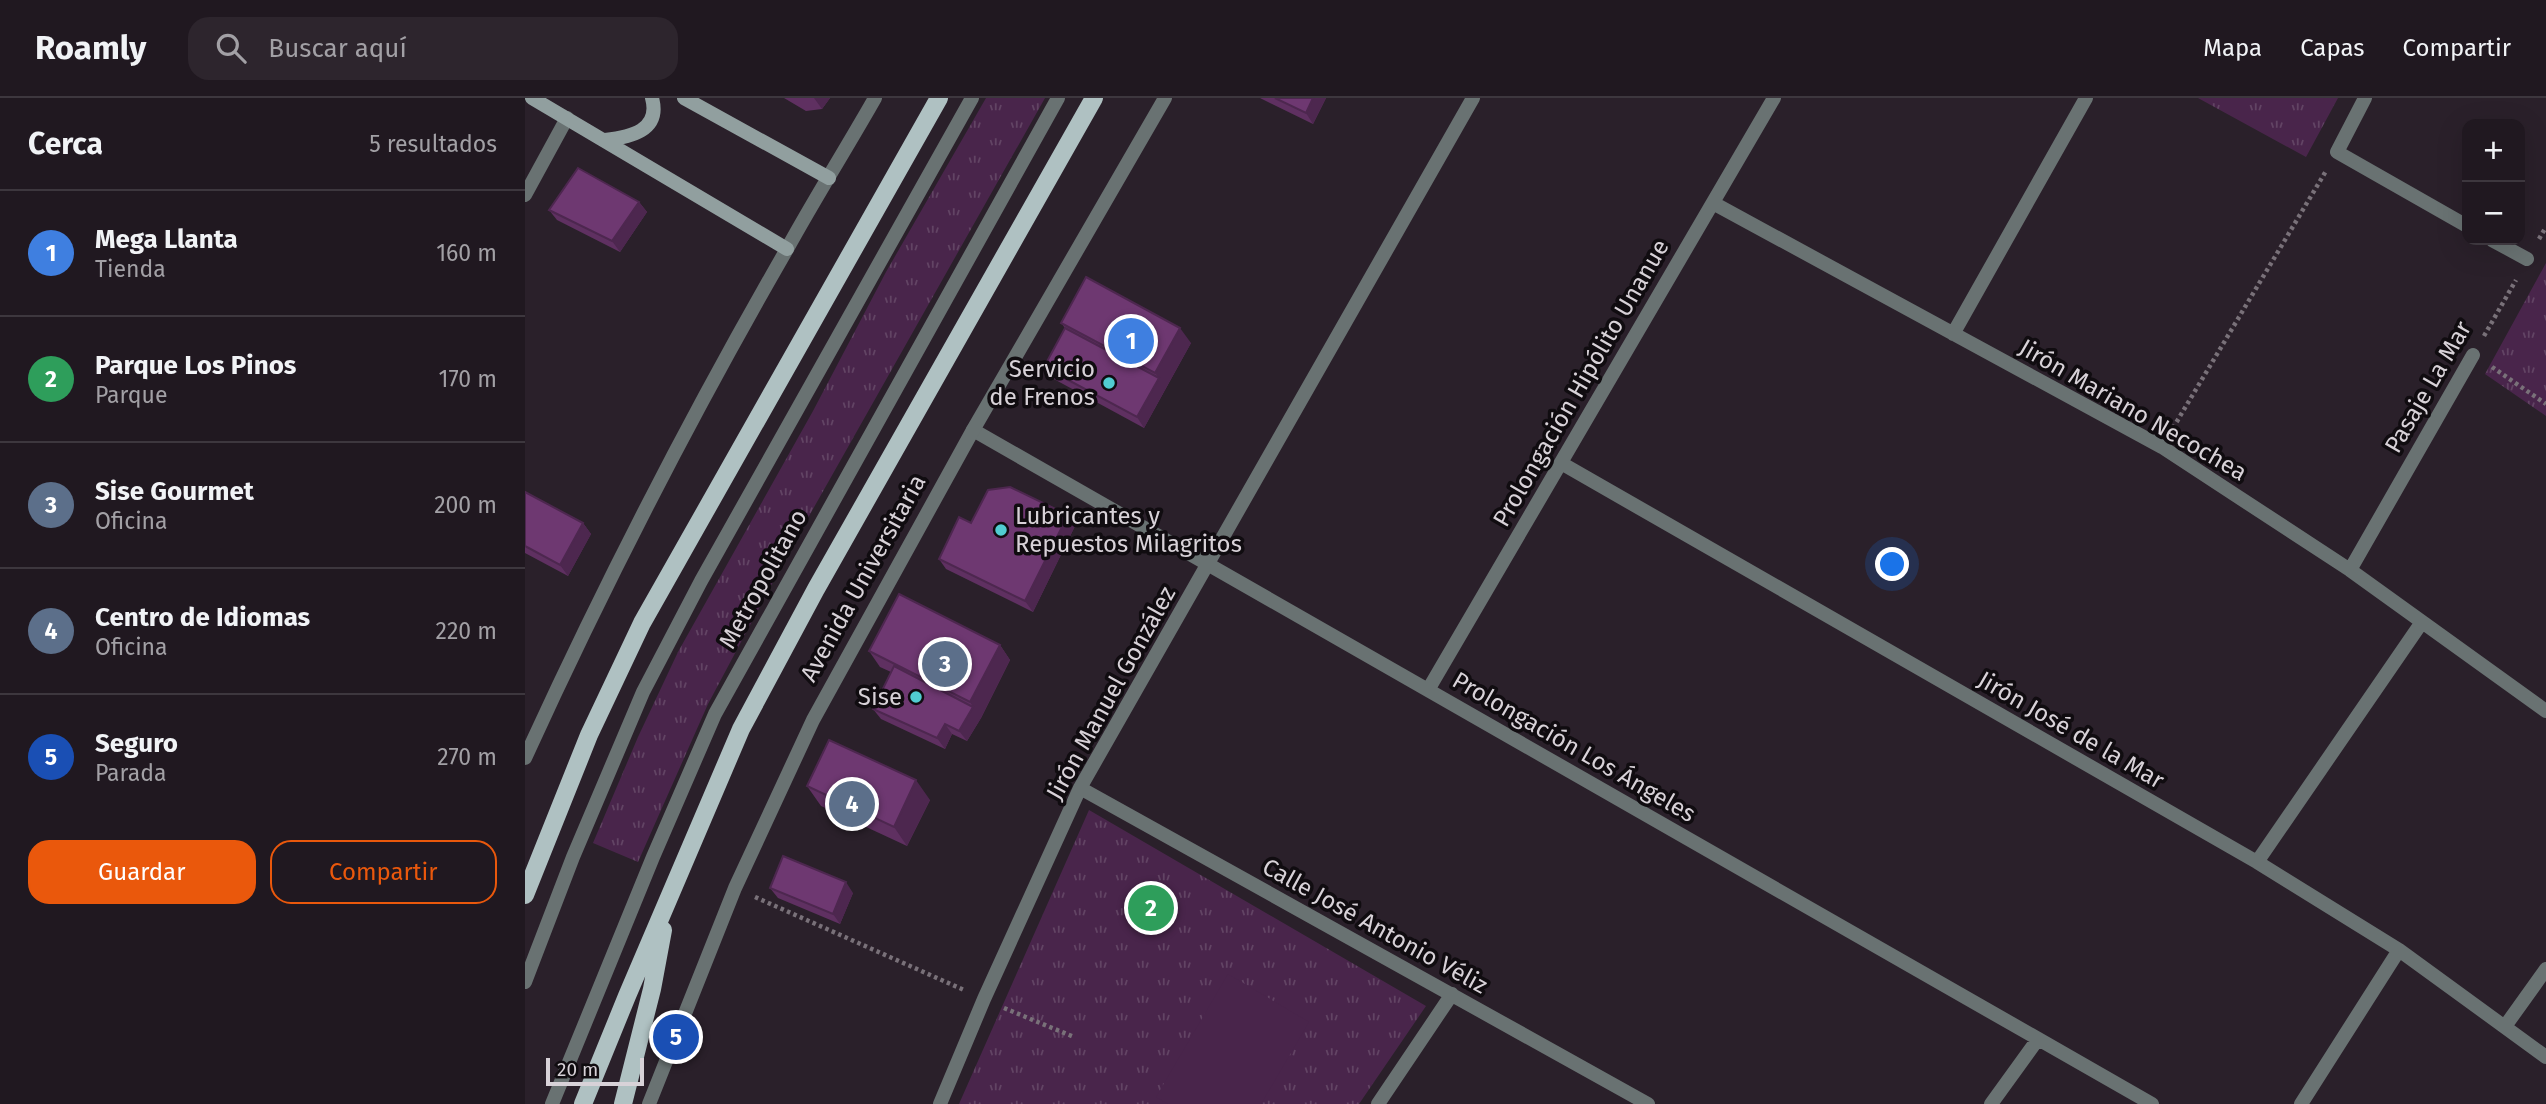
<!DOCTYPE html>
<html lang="es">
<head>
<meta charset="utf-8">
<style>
	:root { --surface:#201820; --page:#2d252d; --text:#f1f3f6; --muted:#a2a0a5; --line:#3d373e; --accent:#ea580c }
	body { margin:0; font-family:"Fira Sans",sans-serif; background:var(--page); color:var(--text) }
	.controls { position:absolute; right:21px; top:21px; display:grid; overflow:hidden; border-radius:14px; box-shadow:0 7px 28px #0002 }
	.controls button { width:63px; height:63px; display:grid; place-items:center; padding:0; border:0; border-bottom:2px solid var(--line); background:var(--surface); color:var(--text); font:35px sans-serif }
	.scale { position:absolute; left:21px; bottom:18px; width:98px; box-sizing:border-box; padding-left:7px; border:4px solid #d8d2d8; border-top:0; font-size:19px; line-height:24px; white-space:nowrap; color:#d8d2d8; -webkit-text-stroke:5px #100c10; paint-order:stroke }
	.you { position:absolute; left:1368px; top:467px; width:24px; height:24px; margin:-18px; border:5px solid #fff; border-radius:50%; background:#1a73e8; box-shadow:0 0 0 10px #1a73e833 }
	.badge { display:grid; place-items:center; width:46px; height:46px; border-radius:50%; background:var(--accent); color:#fff; font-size:23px; font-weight:700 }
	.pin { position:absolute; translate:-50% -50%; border:4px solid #fff; box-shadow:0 2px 7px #0006 }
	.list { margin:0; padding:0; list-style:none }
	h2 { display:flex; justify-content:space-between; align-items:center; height:91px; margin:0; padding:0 28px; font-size:30px }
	h2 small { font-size:23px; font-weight:400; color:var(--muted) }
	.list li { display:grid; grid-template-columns:46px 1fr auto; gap:21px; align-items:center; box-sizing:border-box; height:126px; padding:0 28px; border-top:2px solid var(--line) }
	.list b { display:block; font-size:26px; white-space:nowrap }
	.list p { margin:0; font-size:23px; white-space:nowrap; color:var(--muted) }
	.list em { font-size:23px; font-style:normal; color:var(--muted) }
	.actions { display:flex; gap:14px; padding:21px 28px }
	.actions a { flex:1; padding:16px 0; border:2px solid var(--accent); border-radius:21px; text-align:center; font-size:24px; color:var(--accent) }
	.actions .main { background:var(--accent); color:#fff }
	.icon { flex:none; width:38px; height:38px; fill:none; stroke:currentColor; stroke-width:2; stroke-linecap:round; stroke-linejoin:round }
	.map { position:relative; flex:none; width:2021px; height:1006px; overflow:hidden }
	header { display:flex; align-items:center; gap:42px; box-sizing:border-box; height:98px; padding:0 35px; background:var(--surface); border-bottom:2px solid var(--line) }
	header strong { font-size:33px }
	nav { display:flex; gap:38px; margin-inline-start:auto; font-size:24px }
	.search { width:490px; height:63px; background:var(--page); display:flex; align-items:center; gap:18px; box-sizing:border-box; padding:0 24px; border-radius:21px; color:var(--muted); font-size:26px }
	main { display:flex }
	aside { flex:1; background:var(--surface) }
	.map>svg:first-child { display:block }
</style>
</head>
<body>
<header>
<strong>Roamly</strong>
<div class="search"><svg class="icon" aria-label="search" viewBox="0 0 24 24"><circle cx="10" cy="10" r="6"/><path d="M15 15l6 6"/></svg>Buscar aquí</div>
<nav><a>Mapa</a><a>Capas</a><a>Compartir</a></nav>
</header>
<main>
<aside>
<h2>Cerca<small>5 resultados</small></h2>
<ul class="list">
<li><span class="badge" style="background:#3f7fe0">1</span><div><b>Mega Llanta</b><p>Tienda</p></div><em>160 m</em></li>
<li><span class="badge" style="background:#2e9e5b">2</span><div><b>Parque Los Pinos</b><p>Parque</p></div><em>170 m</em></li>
<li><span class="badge" style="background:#5c6f8a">3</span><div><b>Sise Gourmet</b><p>Oficina</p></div><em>200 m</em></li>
<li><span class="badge" style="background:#5c6f8a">4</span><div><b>Centro de Idiomas</b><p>Oficina</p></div><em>220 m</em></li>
<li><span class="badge" style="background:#1a4fb4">5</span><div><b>Seguro</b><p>Parada</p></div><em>270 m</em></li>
</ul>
<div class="actions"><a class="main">Guardar</a><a>Compartir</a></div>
</aside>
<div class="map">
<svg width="2021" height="1006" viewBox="0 0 2021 1006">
	<defs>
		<pattern id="grass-tufts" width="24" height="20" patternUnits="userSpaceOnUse" patternTransform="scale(1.75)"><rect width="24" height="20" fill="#49254b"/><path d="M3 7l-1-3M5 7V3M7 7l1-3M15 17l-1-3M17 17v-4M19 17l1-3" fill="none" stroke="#624464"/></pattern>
	</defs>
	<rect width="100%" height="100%" fill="#2a202a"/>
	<!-- grass -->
	<path fill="url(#grass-tufts)" d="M461 0H520L266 450 183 606 113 764 68 745 113 639 153 554 288 313 361 174Z
		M1673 0H1813L1781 59Z
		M2021 165V318L1960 276Z
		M564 712 901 908 834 1006H434Z"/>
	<!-- pitch -->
	<path fill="#49254b" d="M703 876 784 924 736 1006H643L631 999Z"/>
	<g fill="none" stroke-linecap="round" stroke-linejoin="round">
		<!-- path -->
		<path stroke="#797179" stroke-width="4.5" stroke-dasharray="3.5 3.5" stroke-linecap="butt" d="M2014 141 2021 129
			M1959 238 1991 182
			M1967 269 2021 306
			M1648 330 1801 73
			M230 799 439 892
			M479 910 549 939"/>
		<!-- service -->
		<path stroke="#697272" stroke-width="14" d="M0 884 48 759 118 594 176 483 447 0
			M27 1006 128 759 190 616 533 0"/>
		<!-- minor -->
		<path stroke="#697272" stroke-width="14" d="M1840 0 1812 54 1942 128
			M0 97 42 20
			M1188 105 1637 349 1825 472 2021 613
			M1967 142 2002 161
			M1428 236 1561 0
			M448 332 1627 1006
			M1036 365 1732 764 1874 852 2021 959
			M1825 472 1948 257
			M903 592 1249 0
			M555 690 1123 1006
			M1732 764 1897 524
			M1981 927 2021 871
			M415 1006 459 901 555 690 948 0
			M853 1006 927 896
			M1466 1006 1513 941
			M1776 1006 1874 852"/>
		<!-- tertiary -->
		<path stroke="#697272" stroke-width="14" d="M0 660C79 487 167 316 262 151 290 100 321 51 350 0
			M124 1006 210 790 288 622 448 332 640 0"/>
		<!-- secondary -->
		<path stroke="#919f9f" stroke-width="14" d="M7 0 262 151
			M159 0 304 80
			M80 42C105 39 136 33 127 0"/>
		<!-- primary -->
		<path stroke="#afc1c2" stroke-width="18" d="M0 797 64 637 117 525 414 0
			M58 1006 102 898 216 631 291 491 569 0
			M98 1006 127 891 138 832"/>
	</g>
	<!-- wall -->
	<path fill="#5f3061" d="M259 0H305L297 11 281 13Z
		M735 0H801L788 26Z
		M114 104 122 114 95 154 32 122 24 112Z
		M536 225 666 245 619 330 527 280 519 269 540 230Z
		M0 394 58 425 66 436 43 478 0 455Z
		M446 425 550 428 508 514 421 471 414 461Z
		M475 547 485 562 456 620 442 643 427 636 420 651 356 621 348 611 366 574 355 569 344 553Z
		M282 688 405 702 382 748 296 708Z
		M245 790 328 795 315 826 253 800Z"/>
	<!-- shaded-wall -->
	<path fill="#4d274f" d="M289 0H305L297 11Z
		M788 0H801L788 26 781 15Z
		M114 104 122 114 95 154 87 143Z
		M655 230 666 245 641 290 630 275Z
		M634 280 641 290 619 330 612 319Z
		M543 417 550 428 508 514 500 503Z
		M58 425 66 436 43 478 35 467Z
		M475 547 485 562 456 620 442 643 434 633 448 609 445 604Z
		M420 626 427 636 420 651 412 640Z
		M391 682 405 702 382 748 369 729Z
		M321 784 328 795 315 826 308 816Z"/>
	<!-- building -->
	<path fill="#6e3871" stroke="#4d274f" stroke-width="2" d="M750 0H788L781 15Z
		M53 70 114 104 87 143 24 112Z
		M561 179 655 230 630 275 536 225Z
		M540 230 634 280 612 319 519 269Z
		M485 389 543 417 500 503 414 461 434 419 446 425 463 392Z
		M0 394 58 425 35 467 0 448Z
		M374 496 475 547 445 604 344 553Z
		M369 568 448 609 434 633 420 626 412 640 348 611Z
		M304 642 391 682 369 729 282 688Z
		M258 758 321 784 308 816 245 790Z"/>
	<!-- markers -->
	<g fill="#51ccd1" stroke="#100c10" stroke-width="2.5">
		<circle cx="584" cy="285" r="7"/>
		<circle cx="476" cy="432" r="7"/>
		<circle cx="391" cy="599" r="7"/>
	</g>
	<g text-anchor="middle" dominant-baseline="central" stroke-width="7" stroke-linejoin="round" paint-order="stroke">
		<!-- poi labels -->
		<g font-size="24" fill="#d8d2d8" stroke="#100c10" text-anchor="end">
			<text x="570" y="271">Servicio<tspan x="570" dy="28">de Frenos</tspan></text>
			<text x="490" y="418" text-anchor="start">Lubricantes y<tspan x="490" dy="28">Repuestos Milagritos</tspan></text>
			<text x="377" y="599">Sise</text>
		</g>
		<!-- street labels -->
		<g font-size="24" fill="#d8d2d8" stroke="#100c10">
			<text transform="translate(1056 285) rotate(-60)">Prolongación Hipólito Unanue</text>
			<text transform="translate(1903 289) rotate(-60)">Pasaje La Mar</text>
			<text transform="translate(1608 312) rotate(30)">Jirón Mariano Necochea</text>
			<text transform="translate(338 480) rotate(-61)">Avenida Universitaria</text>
			<text transform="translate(238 481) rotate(-61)">Metropolitano</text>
			<text transform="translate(586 595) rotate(-61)">Jirón Manuel González</text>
			<text transform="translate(1546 632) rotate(30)">Jirón José de la Mar</text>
			<text transform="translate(1049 649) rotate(30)">Prolongación Los Ángeles</text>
			<text transform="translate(850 828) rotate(29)">Calle José Antonio Véliz</text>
		</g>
	</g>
</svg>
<div class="controls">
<button>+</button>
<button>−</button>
</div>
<div class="scale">20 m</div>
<div class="you"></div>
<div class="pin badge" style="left:606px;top:243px;background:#3f7fe0">1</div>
<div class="pin badge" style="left:626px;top:810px;background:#2e9e5b">2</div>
<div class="pin badge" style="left:420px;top:566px;background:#5c6f8a">3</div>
<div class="pin badge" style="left:327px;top:706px;background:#5c6f8a">4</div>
<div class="pin badge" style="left:151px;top:939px;background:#1a4fb4">5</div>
</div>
</main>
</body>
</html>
